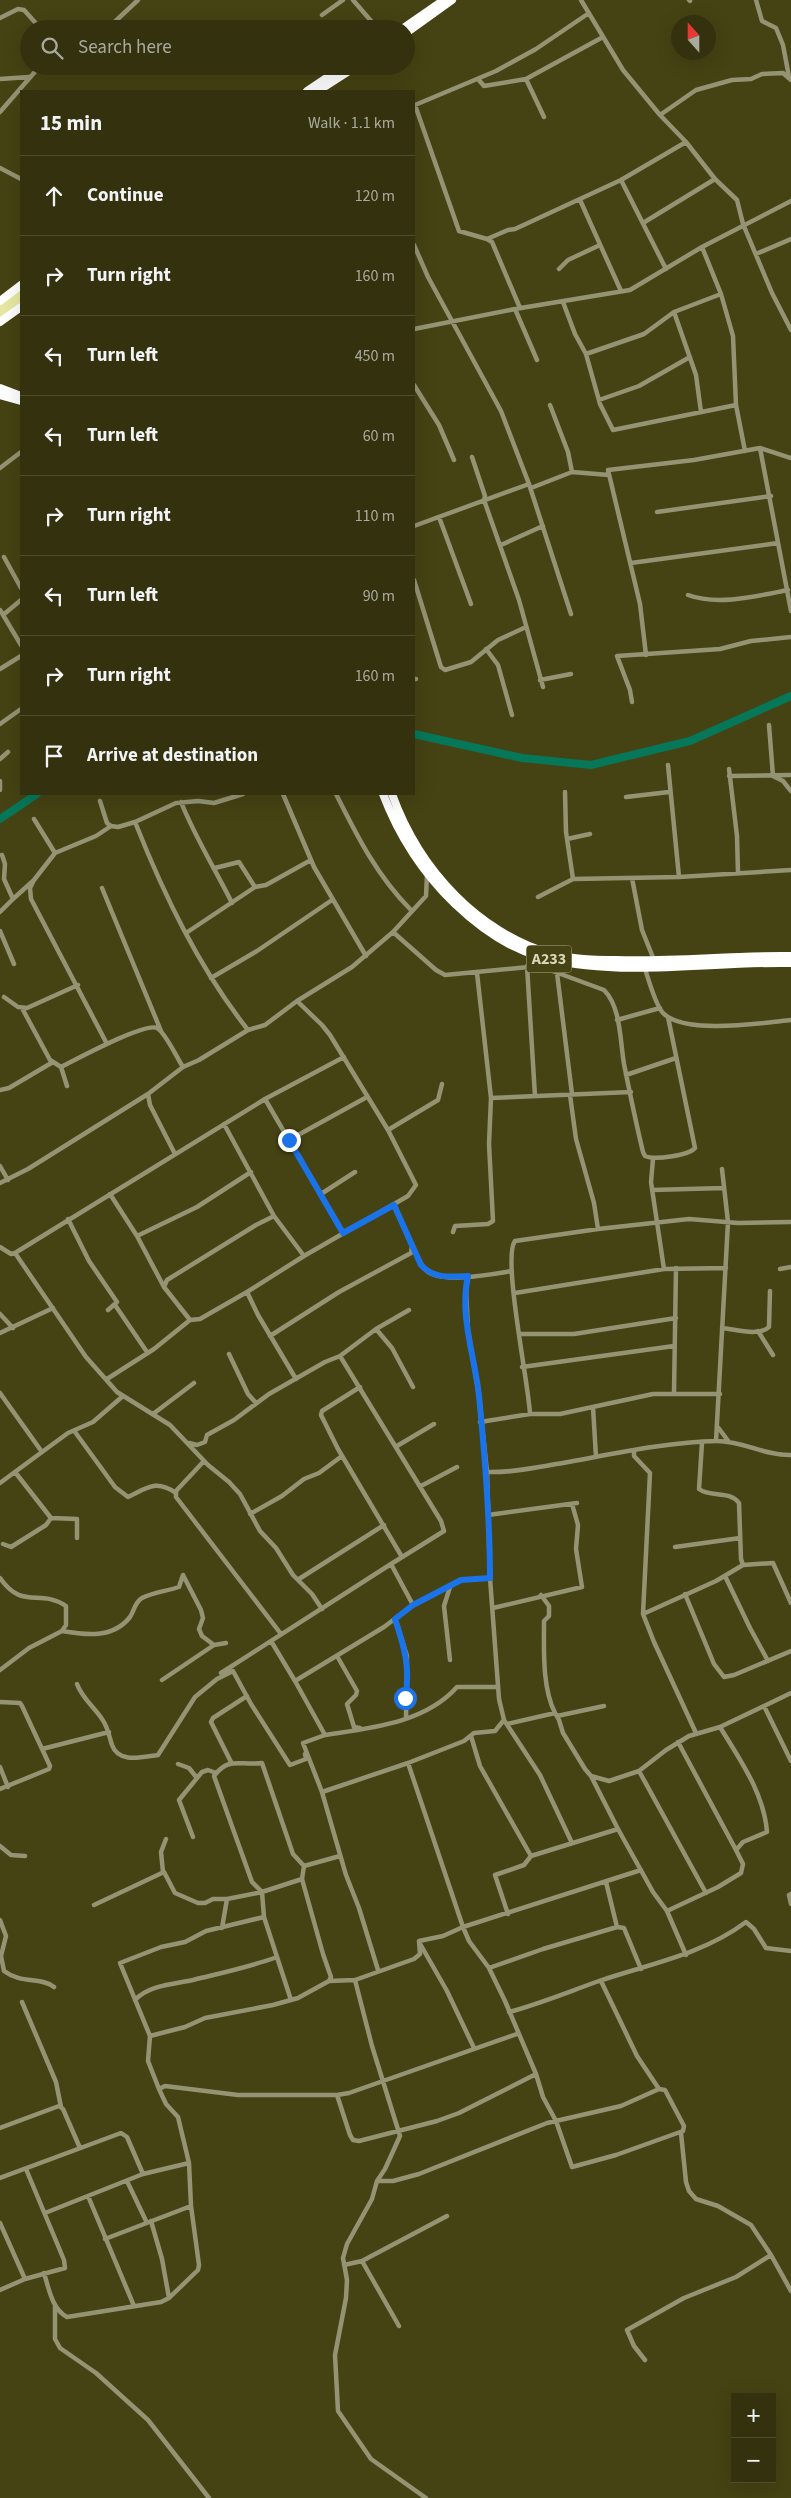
<!DOCTYPE html>
<html lang="en">
<head>
<meta charset="utf-8">
<style>
	:root { --surface:#34320e; --page:#3c3a17; --text:#f1f3f6; --muted:#a9aa9e; --line:#4e4d2e }
	body { margin:0; font-family:"Source Sans 3",sans-serif; background:var(--page); color:var(--text) }
	.controls { position:absolute; right:15px; bottom:15px; display:grid; overflow:hidden; border-radius:0px; box-shadow:0 5px 20px #0002 }
	.controls button { width:45px; height:45px; display:grid; place-items:center; padding:0; border:0; border-bottom:1px solid var(--line); background:var(--surface); color:var(--text); font:25px sans-serif }
	.compass { position:absolute; left:671px; top:15px; width:45px; height:45px; border-radius:50%; background:var(--surface); box-shadow:0 5px 20px #0002; rotate:339deg }
	.stop { position:absolute; width:15px; height:15px; margin:-11px; border:4px solid #1a73e8; border-radius:50%; background:#fff }
	.stop.end { background:#1a73e8; border-color:#fff; box-shadow:0 1px 5px #0008 }
	.list { margin:0; padding:0; list-style:none }
	h2 { display:flex; justify-content:space-between; align-items:center; height:65px; margin:0; padding:0 20px; font-size:21px }
	h2 small { font-size:16px; font-weight:400; color:var(--muted) }
	.list li { display:grid; grid-template-columns:32px 1fr auto; gap:15px; align-items:center; box-sizing:border-box; height:80px; padding:0 20px; border-top:1px solid var(--line) }
	.list b { display:block; font-size:19px; white-space:nowrap }
	.list em { font-size:16px; font-style:normal; color:var(--muted) }
	.icon { flex:none; width:28px; height:28px; fill:none; stroke:currentColor; stroke-width:2; stroke-linecap:round; stroke-linejoin:round }
	.map { position:relative; flex:none; width:791px; height:2498px; overflow:hidden }
	.search { position:absolute; background:var(--surface); box-shadow:0 5px 20px #0002; left:20px; top:20px; width:395px; height:55px; display:flex; align-items:center; gap:12px; box-sizing:border-box; padding:0 18px; border-radius:28px; color:var(--muted); font-size:19px }
	.panel { position:absolute; background:var(--surface); box-shadow:0 5px 20px #0002; left:20px; top:90px; width:395px; height:705px; border-radius:0px }
	.map>svg:first-child { display:block }
</style>
</head>
<body>
<div class="map">
<svg width="791" height="2498" viewBox="0 0 791 2498">
	<rect width="100%" height="100%" fill="#454313"/>
	<g fill="none" stroke-linecap="round" stroke-linejoin="round">
		<!-- river -->
		<path stroke="#067759" stroke-width="8" d="M414 734 522 758 591 765 690 741 791 696
			M0 819 37 794"/>
		<!-- street -->
		<path stroke="#949474" stroke-width="4.5" d="M353 0 378 29
			M581 0 623 70 660 115 686 142 715 179 737 200 743 224 772 293 791 330
			M689 0 690 1
			M756 0 762 21 776 28 783 45 789 77
			M322 15 343 0
			M0 18 18 9 24 10 41 29
			M107 29 138 0
			M0 79 29 77
			M478 79 484 86 526 79 603 37
			M526 79 544 117
			M0 112 40 66
			M660 115 696 90 732 80 751 79 762 74 783 73 791 80
			M0 168 21 179
			M621 180 666 269
			M580 200 621 291
			M643 223 715 179
			M487 239 508 230 515 229 621 180 686 142
			M414 245 428 277 501 411 529 484 414 526
			M702 247 721 294 733 336 736 405 745 451
			M756 254 791 239
			M559 269 568 260 600 245
			M563 302 575 334 586 354 600 404 613 430 736 405
			M520 308 492 242 487 239 459 231 415 105 496 71 536 49 589 13
			M515 309 537 360
			M674 312 696 375 701 412
			M414 329 515 309 630 290 702 247 791 201
			M586 354 644 334 674 312 721 294
			M414 385 439 425 454 460
			M599 400 639 386 690 357
			M550 405 568 452 572 472
			M760 448 791 611
			M472 457 485 496 484 500 519 600 543 687
			M0 468 21 452
			M529 484 571 614
			M531 488 572 472 609 475
			M657 512 771 496
			M439 517 471 604
			M501 545 543 526
			M4 557 21 588
			M631 563 778 543
			M414 580 441 667 445 670 471 662 498 640 526 627
			M688 595C718 606 757 596 788 590
			M0 610 21 645
			M3 615 21 600
			M486 649 498 665 512 715
			M646 655 640 604 608 470 694 460 760 448 791 458
			M0 669 21 656
			M414 679H416
			M540 680 571 674
			M632 702 630 690 617 656 720 649 751 641 791 637
			M0 724 21 709
			M769 725 773 776 783 781 791 791
			M0 759 8 752
			M668 765 679 877
			M729 769 737 836 738 873
			M729 776 791 775
			M0 781V790
			M565 792 566 832 573 879
			M243 794 214 803 198 801 176 803 135 822C164 895 199 968 248 1030
			M283 794 314 867 366 956
			M336 794C357 836 377 876 411 910
			M626 797 669 792
			M100 801 107 823 111 826
			M181 802C195 837 215 869 232 903
			M34 819 55 853
			M567 839 590 834
			M215 868 239 862 255 887
			M632 878 642 930 654 960
			M34 880 30 888 31 899 107 1044
			M102 888 161 1031
			M538 897 573 879 679 877 791 870
			M13 899 34 880 55 853 96 836 111 826 118 827 135 822
			M0 912 13 899 4 879 5 864 2 855
			M0 931 14 964
			M393 932 436 970 445 975 539 966 604 990C621 1007 620 1041 624 1064 630 1094 636 1123 643 1152L645 1156C654 1160 688 1156 695 1148L668 1017
			M186 933 255 887 266 885 311 860
			M527 966 535 1096
			M644 966C648 977 655 1005 663 1013 684 1035 762 1023 791 1020
			M557 973 572 1094
			M211 978 257 951 332 900
			M4 997 18 1007 27 1008 78 985
			M22 1008 50 1060 61 1067
			M617 1020 660 1008
			M626 1075 676 1058
			M67 1086 61 1067C75 1060 145 1022 157 1028 165 1032 177 1058 183 1067
			M0 1090 9 1088 53 1062
			M148 1094 150 1105 175 1154
			M570 1095 576 1139 594 1203 598 1229
			M491 1098 631 1092
			M265 1099 343 1233
			M224 1124 274 1216 304 1256
			M388 1130 438 1100 442 1084
			M289 1140 367 1097
			M653 1159 651 1182 664 1269
			M0 1166 8 1180
			M0 1183 28 1169 148 1094 183 1067 199 1060 248 1030 265 1025 297 1001 352 967 393 932 426 896 427 875
			M652 1190 724 1188
			M110 1194 137 1236 164 1287 190 1320
			M321 1194 355 1172
			M68 1219 89 1261 117 1302 108 1310
			M453 1232 455 1226 488 1224 493 1221 489 1144 491 1098 477 973
			M137 1236 197 1207 251 1172
			M0 1247 11 1254 15 1253 86 1357 117 1392 170 1425 208 1465 229 1482 240 1494 260 1531 276 1548 293 1575 312 1594 322 1609
			M413 1248C417 1256 420 1265 427 1271 442 1284 493 1274 512 1271
			M15 1253 265 1099 344 1057
			M780 1269 791 1267
			M468 1276 466 1287 468 1330 479 1396 487 1472 490 1578 499 1699 504 1720 540 1775 572 1843
			M164 1287 167 1280 256 1225 274 1216
			M247 1292 258 1315 296 1379
			M515 1293 664 1269 726 1268
			M115 1305 147 1352
			M0 1314 13 1328
			M722 1328C734 1329 759 1337 769 1327L770 1291
			M376 1329 392 1348 413 1387
			M758 1331 773 1355
			M0 1333 53 1308
			M519 1334H574L676 1318
			M270 1336 339 1292 411 1253 412 1246 394 1205
			M229 1354 248 1394 256 1403
			M340 1356 441 1521 444 1531 391 1564 413 1605
			M522 1367 674 1346
			M107 1379 154 1349 190 1320 200 1319 247 1292 304 1256 408 1196 416 1185 388 1130 330 1035 322 1025 297 1001
			M360 1387 322 1411 321 1415 338 1449 402 1557
			M0 1393 42 1452 68 1433 93 1422 123 1396
			M674 1393 676 1268
			M593 1407 596 1457
			M153 1414 194 1383
			M530 1414C529 1386 502 1257 515 1241L598 1229 689 1219 738 1223 791 1222
			M480 1422 530 1414H560L653 1394H720
			M717 1426 729 1442
			M75 1432 115 1487 128 1497C147 1488 156 1479 176 1493
			M716 1441 728 1222 722 1169
			M189 1443 197 1445 205 1442 207 1435 234 1420 269 1394 325 1362 340 1356 376 1329 409 1310
			M702 1443 699 1489C711 1498 729 1490 739 1503L741 1559 743 1565
			M397 1446 434 1424
			M634 1450V1456L650 1473 643 1614 654 1642 696 1733
			M204 1461 176 1491V1497L281 1634
			M15 1472 51 1518 77 1519V1538
			M487 1472C512 1473 538 1467 563 1463 613 1454 666 1442 717 1441 743 1441 766 1456 791 1455
			M0 1483 42 1452
			M421 1486 457 1467
			M250 1514 282 1496 304 1479 319 1473 342 1456
			M488 1515 577 1503
			M3 1544 11 1547 46 1525 51 1518
			M675 1547 740 1538
			M183 1575 201 1610 203 1618 199 1629 202 1636 214 1645
			M725 1576 750 1628 768 1661
			M0 1578C23 1611 39 1588 66 1606V1625L62 1631 29 1648 0 1670
			M490 1578 461 1580 413 1605 384 1627 295 1681 325 1735 303 1743 322 1792 408 1763 464 1741 474 1733 495 1731 504 1720
			M299 1579 384 1525
			M685 1594 714 1664 724 1677 734 1675 791 1651
			M541 1595 549 1606V1616L544 1621C544 1650 542 1687 555 1713
			M493 1608 582 1587 576 1549 578 1525 572 1504
			M643 1614 716 1581 743 1565 773 1563 791 1603
			M395 1619 407 1656 406 1718
			M62 1631C85 1635 113 1639 130 1617 134 1611 135 1602 142 1598 153 1592 168 1591 179 1587L183 1575
			M271 1641 295 1681
			M337 1656 357 1691 356 1695 347 1704 354 1727 360 1728
			M450 1660 444 1606 450 1587
			M221 1673 391 1564
			M162 1680 214 1645 226 1643
			M77 1684C82 1698 94 1707 102 1719 108 1727 109 1736 112 1745 119 1764 142 1757 158 1755L195 1697 217 1679 233 1671 251 1704 290 1765 306 1759 305 1754
			M0 1702 20 1703 22 1706 50 1766 49 1769 0 1789
			M764 1706 791 1761
			M557 1716 604 1706
			M507 1724 555 1713 559 1720 563 1733 585 1769 591 1776 609 1781 639 1771 666 1750 689 1736 720 1727 791 1693
			M325 1735C371 1728 425 1723 457 1687H498
			M471 1736 480 1766 531 1856
			M678 1742 736 1850
			M42 1749 109 1732
			M231 1762 211 1722 213 1718 247 1696
			M408 1763 463 1927 469 1941 489 1968 505 2001 536 2074 543 2097 556 2121 572 2167 616 2155 683 2131 684 2126 665 2090 659 2089 637 2056 601 1981
			M178 1764 189 1768 197 1778
			M0 1767 8 1787
			M639 1771 706 1893
			M591 1776 618 1829
			M322 1792 346 1875 359 1908 378 1970
			M193 1837 179 1800 202 1772 208 1770 216 1773
			M0 1846 11 1855 25 1856
			M304 1866 302 1879 323 1954 331 1977 329 1981
			M163 1872 161 1852 166 1839
			M791 1894 789 1895 791 1904
			M94 1905 164 1872 175 1893 198 1903H205L213 1899H227L262 1892 302 1879
			M667 1911 718 1887 741 1873 743 1864 736 1850 743 1842 767 1832C764 1793 740 1760 720 1727
			M508 1914 495 1875 524 1865 531 1856 618 1829 653 1892 667 1911 686 1955
			M0 1920 6 1936 1 1956 4 1971C21 1984 42 1977 54 1987
			M617 1927 624 1928 641 1969
			M222 1928 227 1899
			M419 1942 447 1991 474 2048
			M489 1968 543 1949 617 1927 606 1882
			M355 1980 372 2046 400 2136 385 2169 377 2181 372 2199 347 2244 343 2258 347 2280 346 2298 335 2355 338 2411 371 2459 426 2498
			M135 2000C149 1985 174 1984 193 1980 221 1973 250 1967 277 1957
			M291 2000 264 1917 262 1892 252 1882 214 1776C229 1756 240 1766 262 1763L293 1854 304 1866 340 1856
			M22 2002 56 2082 61 2107
			M509 2012C539 2004 568 1992 599 1981 649 1964 702 1955 746 1922L754 1929 766 1948 791 1951
			M150 2036 185 2027 205 2018 273 2005 298 1998 329 1981 355 1980 414 1959 420 1954 419 1941 443 1936 463 1927 641 1870
			M159 2089 148 2061 150 2036 120 1963 161 1947 185 1942 206 1931 264 1917
			M337 2095 350 2135 353 2140 359 2141 437 2121 459 2113 536 2074
			M0 2128 59 2106 63 2109 80 2148
			M0 2178 121 2133 127 2137 143 2174
			M127 2181 147 2223
			M377 2181H393L419 2174 547 2123 621 2106 659 2089
			M88 2196 134 2306
			M45 2213 143 2174 189 2163
			M151 2221 162 2259 169 2298
			M0 2223 25 2279 65 2268 64 2260 26 2169
			M105 2239 191 2206
			M771 2255 791 2291
			M362 2261 399 2326
			M344 2265 362 2261 447 2216
			M44 2273C49 2289 52 2309 67 2317L161 2302 169 2298 198 2270 199 2265 191 2206 189 2163 178 2117 166 2104 159 2089 165 2086 238 2095H337L349 2093 517 2034
			M0 2290 25 2279
			M55 2306V2339L60 2348 96 2373 148 2420 209 2498
			M645 2360 634 2346 627 2330 684 2298 736 2277 771 2255 751 2225 718 2206 696 2199 689 2191 686 2182 681 2133"/>
		<!-- primary -->
		<path stroke="#e7e7a4" stroke-width="7" d="M0 308 21 292
			M0 315 21 298"/>
		<!-- highway -->
		<path stroke="#fff" stroke-width="8" d="M402 29 444 0
			M406 33 452 0
			M307 91 344 66
			M318 91 357 66
			M0 301 21 285
			M0 322 21 307
			M0 388 21 396
			M0 395 21 401
			M383 794C399 836 423 873 455 904 478 926 507 947 538 956 613 979 712 961 791 963
			M392 794C406 833 426 866 456 896 481 921 514 943 549 953 570 959 594 960 616 960 675 962 733 955 791 956"/>
	</g>
	<g fill="none" stroke-linecap="round" stroke-linejoin="round">
		<!-- route -->
		<path stroke="#1a73e8" stroke-width="6" d="M289 1140 343 1233 394 1205 421 1265C434 1279 450 1277 468 1276 459 1316 475 1357 479 1396 485 1457 490 1517 490 1578L461 1580 413 1605 395 1619C404 1646 411 1669 405 1698"/>
	</g>
	<g text-anchor="middle" dominant-baseline="central" stroke-width="4" stroke-linejoin="round" paint-order="stroke">
		<!-- shield labels -->
		<rect fill="#454313" stroke="#abab86" stroke-width="1" x="526.5" y="945.5" width="45" height="27" rx="4"/>
		<g font-size="16" font-weight="bold" fill="#d7d7b8">
			<text x="549" y="959">A233</text>
		</g>
	</g>
</svg>
<div class="controls">
<button>+</button>
<button>−</button>
</div>
<svg class="compass" viewBox="-18 -18 36 36"><path d="M0-13l5 13h-10z" fill="#e53935"/><path d="M0 13l5-13h-10z" fill="#a9aa9e"/></svg>
<div class="stop" style="left:405px;top:1698px"></div>
<div class="stop end" style="left:289px;top:1140px"></div>
<div class="search"><svg class="icon" aria-label="search" viewBox="0 0 24 24"><circle cx="10" cy="10" r="6"/><path d="M15 15l6 6"/></svg>Search here</div>
<section class="panel">
<h2>15 min<small>Walk · 1.1 km</small></h2>
<ul class="list">
<li><svg class="icon" aria-label="ahead" viewBox="0 0 24 24"><path d="M12 20V5M6 11l6-6 6 6"/></svg><div><b>Continue</b></div><em>120 m</em></li>
<li><svg class="icon" aria-label="right" viewBox="0 0 24 24"><path d="M7 20v-9h11M14 6l5 5-5 5"/></svg><div><b>Turn right</b></div><em>160 m</em></li>
<li><svg class="icon" aria-label="left" viewBox="0 0 24 24"><path d="M17 20v-9H6M10 6l-5 5 5 5"/></svg><div><b>Turn left</b></div><em>450 m</em></li>
<li><svg class="icon" aria-label="left" viewBox="0 0 24 24"><path d="M17 20v-9H6M10 6l-5 5 5 5"/></svg><div><b>Turn left</b></div><em>60 m</em></li>
<li><svg class="icon" aria-label="right" viewBox="0 0 24 24"><path d="M7 20v-9h11M14 6l5 5-5 5"/></svg><div><b>Turn right</b></div><em>110 m</em></li>
<li><svg class="icon" aria-label="left" viewBox="0 0 24 24"><path d="M17 20v-9H6M10 6l-5 5 5 5"/></svg><div><b>Turn left</b></div><em>90 m</em></li>
<li><svg class="icon" aria-label="right" viewBox="0 0 24 24"><path d="M7 20v-9h11M14 6l5 5-5 5"/></svg><div><b>Turn right</b></div><em>160 m</em></li>
<li><svg class="icon" aria-label="arrive" viewBox="0 0 24 24"><path d="M6 21V4h12l-3 4 3 4H6"/></svg><div><b>Arrive at destination</b></div></li>
</ul>
</section>
</div>
</body>
</html>
